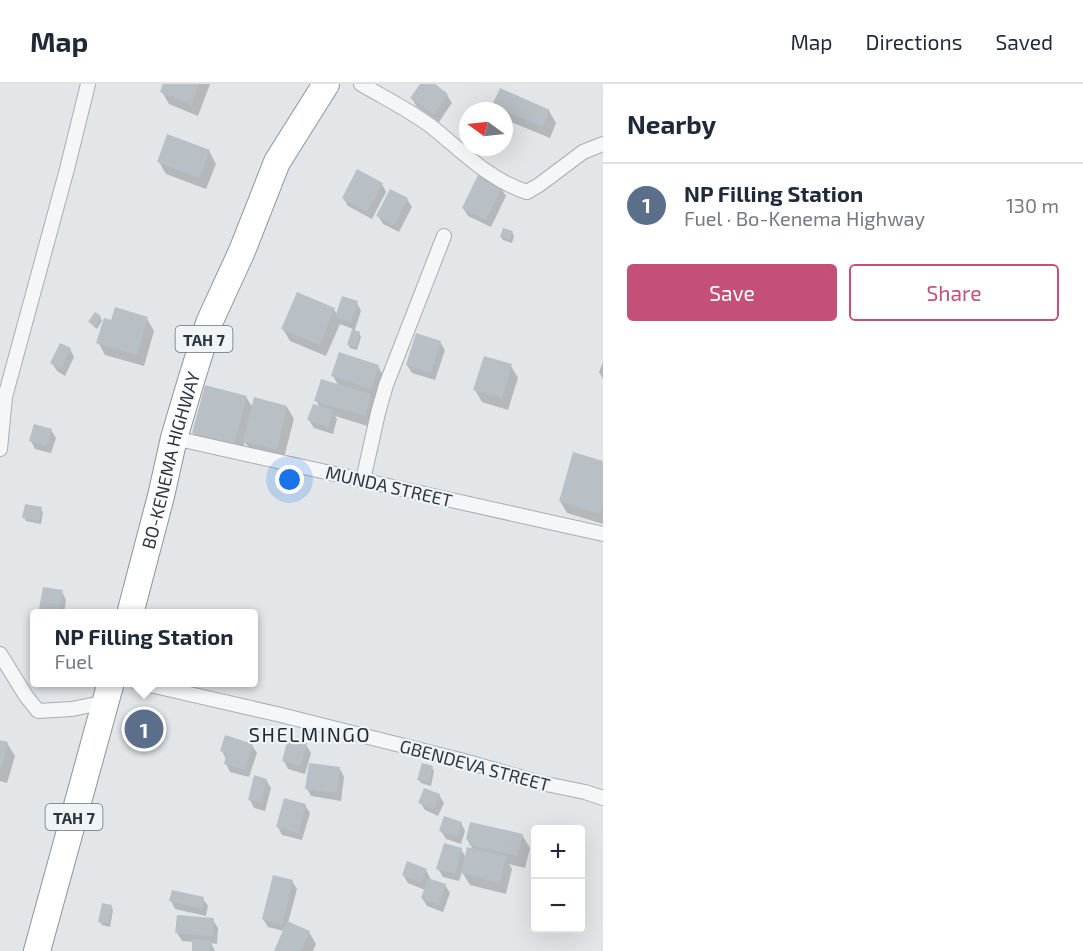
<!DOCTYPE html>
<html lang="en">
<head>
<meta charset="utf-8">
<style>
	:root { --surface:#fff; --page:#f6f6f7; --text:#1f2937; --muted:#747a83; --line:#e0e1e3; --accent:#c4507a }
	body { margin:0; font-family:"Exo 2",sans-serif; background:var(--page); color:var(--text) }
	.controls { position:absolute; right:18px; bottom:18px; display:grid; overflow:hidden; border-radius:6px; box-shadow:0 6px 24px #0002 }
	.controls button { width:54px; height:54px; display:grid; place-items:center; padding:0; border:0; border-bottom:2px solid var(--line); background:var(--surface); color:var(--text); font:30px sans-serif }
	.compass { position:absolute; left:459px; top:18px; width:54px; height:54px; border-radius:50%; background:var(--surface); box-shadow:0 6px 24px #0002; rotate:285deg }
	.you { position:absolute; left:290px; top:396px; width:21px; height:21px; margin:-15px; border:4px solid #fff; border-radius:50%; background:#1a73e8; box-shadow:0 0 0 9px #1a73e833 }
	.badge { display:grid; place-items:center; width:39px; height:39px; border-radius:50%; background:var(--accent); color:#fff; font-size:20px; font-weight:700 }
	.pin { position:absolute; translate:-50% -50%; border:3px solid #fff; box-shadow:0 2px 6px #0006 }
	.popup { position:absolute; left:30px; top:525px; width:228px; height:78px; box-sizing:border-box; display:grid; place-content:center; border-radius:6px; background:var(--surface); filter:drop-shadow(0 2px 4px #0005); font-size:20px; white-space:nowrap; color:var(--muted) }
	.popup b { font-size:22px; color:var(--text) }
	.popup::after { content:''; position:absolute; left:50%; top:100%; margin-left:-12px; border:12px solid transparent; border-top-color:var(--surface) }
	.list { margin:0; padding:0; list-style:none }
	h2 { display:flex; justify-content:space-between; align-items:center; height:78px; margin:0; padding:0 24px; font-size:26px }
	h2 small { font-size:20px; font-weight:400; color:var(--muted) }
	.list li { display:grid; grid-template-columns:39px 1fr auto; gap:18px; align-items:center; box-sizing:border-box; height:84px; padding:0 24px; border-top:2px solid var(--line) }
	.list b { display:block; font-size:22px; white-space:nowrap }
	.list p { margin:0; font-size:20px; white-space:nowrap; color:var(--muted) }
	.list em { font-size:20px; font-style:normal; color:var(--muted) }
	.actions { display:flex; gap:12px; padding:18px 24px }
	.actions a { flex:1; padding:14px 0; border:2px solid var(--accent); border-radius:6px; text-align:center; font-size:21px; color:var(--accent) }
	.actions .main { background:var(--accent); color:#fff }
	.map { position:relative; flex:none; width:603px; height:867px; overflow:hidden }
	header { display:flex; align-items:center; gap:36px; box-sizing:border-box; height:84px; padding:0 30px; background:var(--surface); border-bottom:2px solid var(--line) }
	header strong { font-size:28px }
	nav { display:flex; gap:33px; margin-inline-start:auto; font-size:21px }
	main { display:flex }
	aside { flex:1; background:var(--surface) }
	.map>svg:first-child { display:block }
</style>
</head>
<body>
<header>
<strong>Map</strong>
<nav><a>Map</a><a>Directions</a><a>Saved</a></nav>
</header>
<main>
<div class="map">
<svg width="603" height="867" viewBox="0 0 603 867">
	<rect width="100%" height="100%" fill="#e2e6e9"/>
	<!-- shadow -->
	<path fill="#0003" d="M165 0H210L198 32 169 20 162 8Z
		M422 0H432L447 11 452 19 439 38 416 22 412 14Z
		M494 21 549 27 556 39 550 54 504 35V27H497Z
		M209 67 216 80 206 105 166 90 159 78Z
		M382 100 386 108 372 135 348 122 343 114Z
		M501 104 506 112 491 143 468 132 463 124Z
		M407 115 412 123 399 148 383 140 378 132Z
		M512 148 514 152 512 159 503 156 501 153Z
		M357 219 361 227 354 248 359 249 361 253 357 266 350 264 348 260 353 245 340 240 326 272 290 257 283 245 334 225 337 231Z
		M95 230 100 233 102 237 97 245 92 241 90 238Z
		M147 235 154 247 144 282 105 271 98 258 112 238Z
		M440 258 445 266 435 296 412 289 407 281Z
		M70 265 74 273 65 292 57 287 52 279Z
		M603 278V295L599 288Z
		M378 282 385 295 378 317 373 315 377 323 371 343 335 332 337 335 333 350 314 344 309 336 320 324 316 316 338 301 333 292Z
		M511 282 518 294 508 326 482 318 475 306Z
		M246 313 253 324 287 323 294 335 283 377 252 369 245 358 241 371 201 361 194 349Z
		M51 346 56 354 51 369 35 365 31 357Z
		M603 378V440L567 429 560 417Z
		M41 425 43 428 41 440 26 437 24 433Z
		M62 508 66 516 64 530H40Z
		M0 657 7 659 15 672 7 699 0 697Z
		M252 661 257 669 249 693 230 688 226 680V675L222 667Z
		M306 661 311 669 305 690 288 685 284 677Z
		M432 684 434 687 431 702 421 699 419 696Z
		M340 685 344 693 341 717 311 712 307 705Z
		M266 696 271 704 265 727 254 724 250 716Z
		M439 711 444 719 438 732 425 726 420 718Z
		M305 721 310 729 302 756 282 751 278 743Z
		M461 739 465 747 461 760 446 755 441 747Z
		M522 751 530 764 525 784 509 780 512 785 506 810 470 801 462 788 459 797 443 793 438 785 461 765 466 774 473 766 467 755Z
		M426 786 430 794V796L445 801 450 809 443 828 427 822 422 814 425 806 408 799 403 791Z
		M292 797 297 805 288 839 309 848 316 860 313 867H276L284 847 268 843 263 835Z
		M203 815 208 822 206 832 175 825 171 817Z
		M111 822 113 826 110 843 102 841 100 838Z
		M213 836 218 844 217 860 211 859 215 867H193L194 858 182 857 177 849Z"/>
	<!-- building -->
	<path fill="#b9c0c5" d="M163 0H199L191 20 160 8Z
		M420 0H435L448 10 434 31 410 14Z
		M500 4 550 26 543 43 492 21Z
		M167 50 210 66 199 94 157 78Z
		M357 85 383 99 367 128 342 114Z
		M478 91 502 103 486 136 462 124Z
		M390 105 408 114 394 141 376 132Z
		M503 144 513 147 510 156 500 153Z
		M297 208 335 224 319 261 281 245Z
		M342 212 358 217 351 238 335 233Z
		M115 223 148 233 137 271 96 259 104 234 111 236Z
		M95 228 101 232 95 242 88 238Z
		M352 245 360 248 356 263 347 261Z
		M416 249 441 257 431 289 406 281Z
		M60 259 71 264 61 285 50 279Z
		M339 268 379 281 371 305 331 292Z
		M484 272 512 280 502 314 473 306Z
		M321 295 371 310 365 332 314 317Z
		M205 301 247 312 234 360 192 349Z
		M254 313 287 322 277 366 243 357Z
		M313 320 334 326 328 343 307 336Z
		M34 340 52 345 47 362 29 357Z
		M573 368 603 377V421L600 430 559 417Z
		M25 420 42 423 39 437 22 434Z
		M43 503 63 506 59 530H38Z
		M225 651 253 660 245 686 224 680 227 669 220 667Z
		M288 654 307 659 301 682 282 677Z
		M0 656 8 658 1 685H0Z
		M309 679 340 683 337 709 305 705Z
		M422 679 433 682 429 699 417 696Z
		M254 691 267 695 261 719 248 716Z
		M424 704 440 710 434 725 418 719Z
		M284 714 306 720 298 749 276 743Z
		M444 732 462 738 457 753 439 747Z
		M470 738 523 750 518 772 469 761 470 756 466 755Z
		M444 759 462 764 455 790 436 785Z
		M467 763 506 772 500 799 461 789Z
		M407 777 427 785 421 799 402 791Z
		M273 791 293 796 282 841 262 835Z
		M428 794 446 800 439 821 421 814Z
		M172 806 204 813 202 825 169 817Z
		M102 819 112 821 108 840 98 838Z
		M177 831 214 834 213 852 175 849Z
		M287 837 310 847 301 867H274Z
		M192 855 211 856 210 867H192Z"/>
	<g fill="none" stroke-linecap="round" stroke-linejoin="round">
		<!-- street casing -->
		<g stroke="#a7aeb3" stroke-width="16">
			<path id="street" d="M361 0C383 13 411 27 432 43 462 67 489 96 527 108L539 101 583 68 603 60
				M174 354 603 450
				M0 365 5 313 67 85 88 0
				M363 396 378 329 386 301 444 152
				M0 570 26 612 38 627 72 625 106 618
				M137 598 281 631 464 677 541 699 585 708 603 714"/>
		</g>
		<!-- highway casing -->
		<g stroke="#8a969f" stroke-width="28">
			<g id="highway">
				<path id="s1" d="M130 530 161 412 174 354 190 300 209 239 242 167 277 78 326 0"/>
				<path d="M37 867 111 598"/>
			</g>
		</g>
		<!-- street -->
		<use href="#street" stroke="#f4f6f8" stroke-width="14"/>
		<!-- highway -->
		<use href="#highway" stroke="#fff" stroke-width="26"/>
	</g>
	<g text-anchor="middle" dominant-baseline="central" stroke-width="4.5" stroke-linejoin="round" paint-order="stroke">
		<!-- shield labels -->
		<g fill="#f1f4f7" stroke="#667077" stroke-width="1.5">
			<rect x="175.5" y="242" width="57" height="26" rx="4.5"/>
			<rect x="45.5" y="720" width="57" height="26" rx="4.5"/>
		</g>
		<g font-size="16" font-weight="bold" fill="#2b3740">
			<text x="204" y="255">TAH 7</text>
			<text x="74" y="733">TAH 7</text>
		</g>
		<!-- street labels -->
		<g font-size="18" fill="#2b3740" stroke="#f1f4f7">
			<text stroke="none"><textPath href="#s1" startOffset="159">BO-KENEMA HIGHWAY</textPath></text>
			<text transform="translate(389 402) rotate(13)">MUNDA STREET</text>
			<text transform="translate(475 681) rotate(15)">GBENDEVA STREET</text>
		</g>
		<!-- neighbourhood labels -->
		<g font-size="20" letter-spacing="1.5" fill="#1d2830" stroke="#f1f4f7">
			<text x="310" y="650">SHELMINGO</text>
		</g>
	</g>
</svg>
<div class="controls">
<button>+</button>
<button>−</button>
</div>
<svg class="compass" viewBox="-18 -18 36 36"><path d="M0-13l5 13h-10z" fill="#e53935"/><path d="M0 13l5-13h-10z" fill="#747a83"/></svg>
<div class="you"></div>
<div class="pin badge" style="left:144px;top:645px;background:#5c6f8a">1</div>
<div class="popup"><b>NP Filling Station</b>Fuel</div>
</div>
<aside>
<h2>Nearby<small></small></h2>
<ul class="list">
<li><span class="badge" style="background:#5c6f8a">1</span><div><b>NP Filling Station</b><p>Fuel · Bo-Kenema Highway</p></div><em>130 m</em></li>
</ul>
<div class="actions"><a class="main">Save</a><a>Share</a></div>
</aside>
</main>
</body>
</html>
